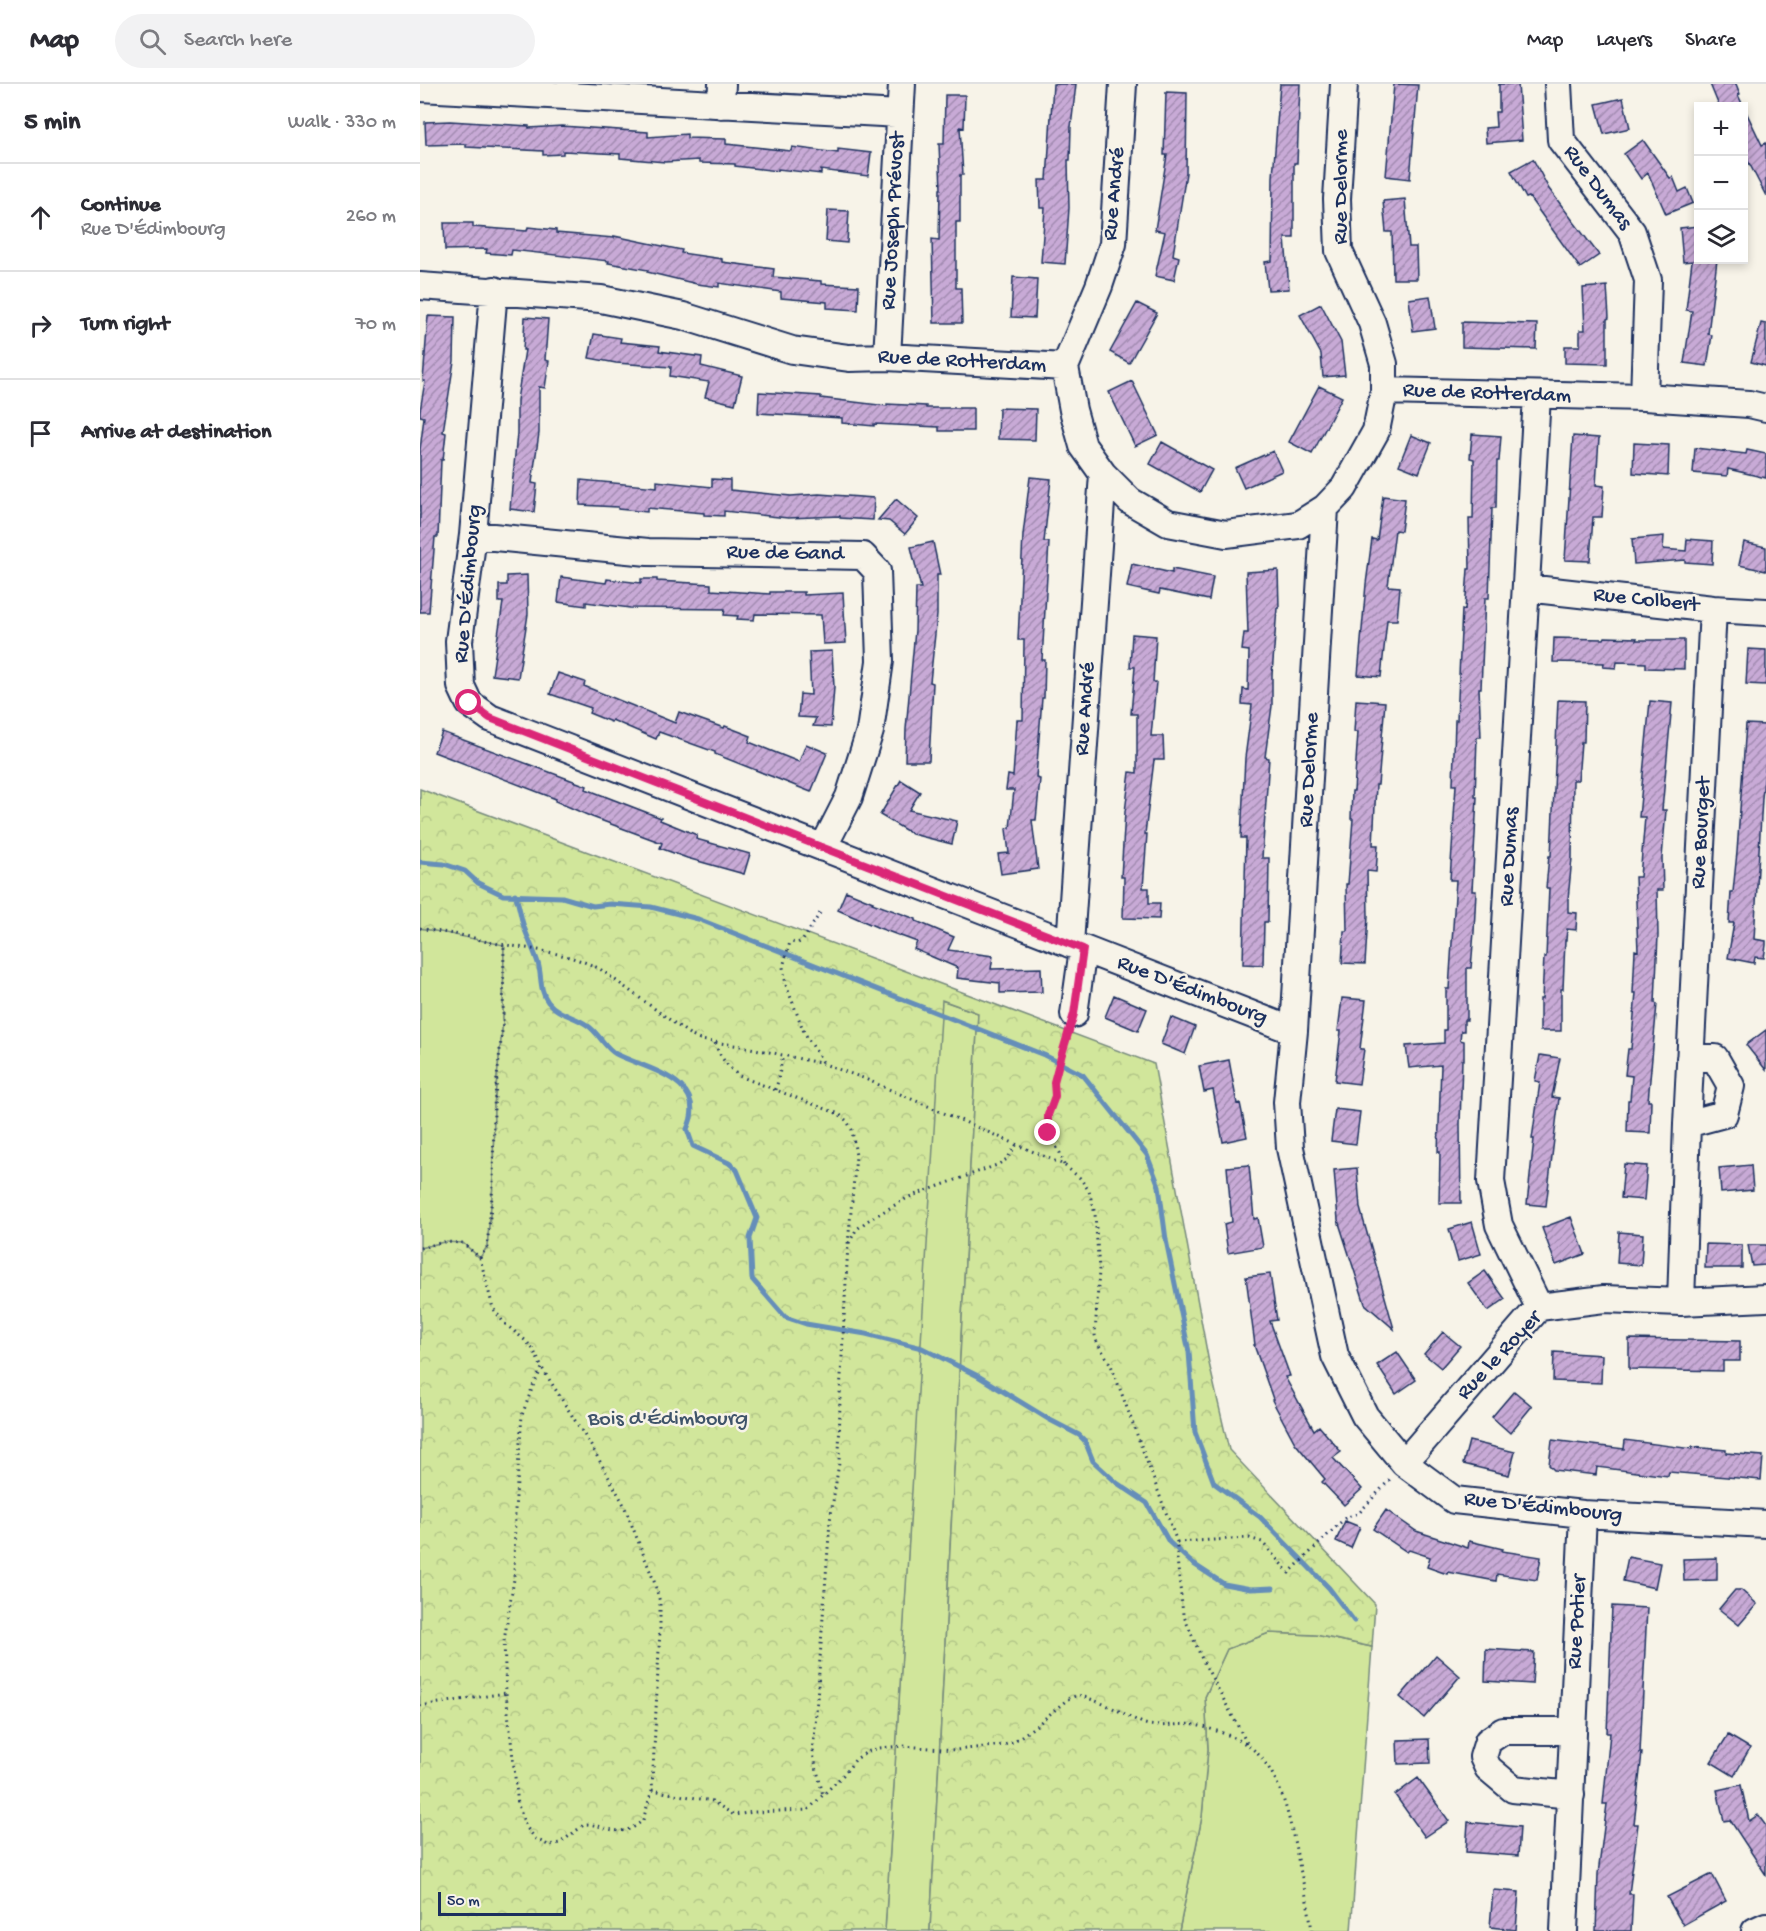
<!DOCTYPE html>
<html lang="en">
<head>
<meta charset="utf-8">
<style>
	:root { --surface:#fff; --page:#f2f2f3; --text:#2b2b33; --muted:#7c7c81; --line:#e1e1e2 }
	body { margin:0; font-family:"Gochi Hand",sans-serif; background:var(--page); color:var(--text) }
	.controls { position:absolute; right:18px; top:18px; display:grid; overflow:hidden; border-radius:0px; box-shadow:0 3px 9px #0003 }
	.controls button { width:54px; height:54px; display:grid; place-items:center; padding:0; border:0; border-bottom:2px solid var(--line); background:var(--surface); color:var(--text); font:30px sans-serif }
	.scale { position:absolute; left:18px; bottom:15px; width:128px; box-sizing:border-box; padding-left:6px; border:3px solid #1b2f5e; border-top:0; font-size:16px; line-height:21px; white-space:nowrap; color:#1b2f5e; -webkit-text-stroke:4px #f7f3e8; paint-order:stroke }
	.stop { position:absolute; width:18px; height:18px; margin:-14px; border:4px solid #db2777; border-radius:50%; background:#fff }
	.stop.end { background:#db2777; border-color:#fff; box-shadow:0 2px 6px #0008 }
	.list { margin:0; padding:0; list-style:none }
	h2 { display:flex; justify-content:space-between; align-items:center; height:78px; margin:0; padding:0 24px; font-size:26px }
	h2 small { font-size:20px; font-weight:400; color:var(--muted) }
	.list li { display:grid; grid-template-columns:39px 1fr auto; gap:18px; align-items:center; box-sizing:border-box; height:108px; padding:0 24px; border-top:2px solid var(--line) }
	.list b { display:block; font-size:22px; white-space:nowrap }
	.list p { margin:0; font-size:20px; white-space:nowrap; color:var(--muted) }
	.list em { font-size:20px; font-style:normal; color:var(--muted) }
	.icon { flex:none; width:33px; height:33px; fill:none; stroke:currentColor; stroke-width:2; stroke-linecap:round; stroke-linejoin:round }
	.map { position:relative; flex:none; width:1346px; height:1847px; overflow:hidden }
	header { display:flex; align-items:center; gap:36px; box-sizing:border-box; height:84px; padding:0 30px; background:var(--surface); border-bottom:2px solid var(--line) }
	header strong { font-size:28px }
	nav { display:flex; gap:33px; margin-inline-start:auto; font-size:21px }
	.search { width:420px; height:54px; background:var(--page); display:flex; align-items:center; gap:15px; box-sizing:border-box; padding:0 21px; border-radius:33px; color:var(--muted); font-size:22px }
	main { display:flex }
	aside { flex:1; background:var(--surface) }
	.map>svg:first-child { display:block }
</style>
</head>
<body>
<header>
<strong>Map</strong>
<div class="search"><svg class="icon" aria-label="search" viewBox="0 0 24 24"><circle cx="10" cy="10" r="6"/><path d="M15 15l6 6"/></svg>Search here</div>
<nav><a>Map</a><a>Layers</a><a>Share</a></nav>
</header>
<main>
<aside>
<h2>5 min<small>Walk · 330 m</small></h2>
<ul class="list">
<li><svg class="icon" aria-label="ahead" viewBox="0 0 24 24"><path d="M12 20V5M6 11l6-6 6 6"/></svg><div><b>Continue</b><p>Rue D'Édimbourg</p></div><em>260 m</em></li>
<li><svg class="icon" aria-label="right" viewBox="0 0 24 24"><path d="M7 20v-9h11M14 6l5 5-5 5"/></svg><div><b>Turn right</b></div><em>70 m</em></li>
<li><svg class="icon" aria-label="arrive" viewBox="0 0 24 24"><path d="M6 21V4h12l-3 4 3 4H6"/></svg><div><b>Arrive at destination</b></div></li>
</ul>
</aside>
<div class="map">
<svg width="1346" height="1847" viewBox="0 0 1346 1847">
	<defs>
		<pattern id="forest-crowns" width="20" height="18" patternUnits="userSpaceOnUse" patternTransform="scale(1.5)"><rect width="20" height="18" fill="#d1e69b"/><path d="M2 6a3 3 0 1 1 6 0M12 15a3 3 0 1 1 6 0" fill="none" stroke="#b3c688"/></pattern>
		<pattern id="building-hatch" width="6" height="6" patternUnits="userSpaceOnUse" patternTransform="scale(1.5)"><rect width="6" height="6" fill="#c8aad6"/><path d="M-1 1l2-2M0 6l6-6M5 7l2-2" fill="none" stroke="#a28bb1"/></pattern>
	</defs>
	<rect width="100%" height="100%" fill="#f7f3e8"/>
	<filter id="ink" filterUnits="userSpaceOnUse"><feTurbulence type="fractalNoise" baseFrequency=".0167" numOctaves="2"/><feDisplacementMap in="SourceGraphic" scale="12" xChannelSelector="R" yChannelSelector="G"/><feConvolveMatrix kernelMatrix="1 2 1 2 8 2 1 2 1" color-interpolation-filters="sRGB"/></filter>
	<g filter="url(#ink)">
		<!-- grass -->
		<path fill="#d1e69b" stroke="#768a7c" stroke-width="1.5" d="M0 844 84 860 83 938 74 1022 73 1102 67 1163 60 1174 24 1158 0 1164Z
			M521 916 558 929 510 1847H465Z
			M849 1549 896 1551 952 1563 931 1847H759L782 1733 788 1665 785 1613 807 1565Z"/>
		<!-- forest -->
		<path fill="url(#forest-crowns)" stroke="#768a7c" stroke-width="1.5" d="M0 705 734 980 789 1279 809 1366 955 1520 952 1563 896 1551 849 1549 807 1565 785 1613 788 1665 782 1733 759 1847H510L558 929 522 916 465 1847H0V1164L24 1158 43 1159 60 1174 67 1163 73 1102 74 1022 83 938 84 861 0 844Z"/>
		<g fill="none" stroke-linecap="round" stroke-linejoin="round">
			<!-- stream -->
			<path stroke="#658eb9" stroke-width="5" d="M0 778 24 780 45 787 58 799 83 811 142 813 173 822 190 820 231 823 278 835 624 971 663 991 727 1071 739 1102 746 1156 769 1268 775 1348 794 1399 840 1433 909 1504 934 1537
				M95 810C99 820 100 830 103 840 107 853 114 866 118 879 122 892 119 906 128 918 138 931 155 932 167 941 179 949 184 963 196 970 226 985 290 996 267 1045L273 1062 309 1079 317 1086 337 1134 330 1154 332 1195 365 1233 386 1240 446 1250 502 1264 558 1292 630 1336 659 1351 665 1357 673 1377 697 1399 727 1419 749 1458 772 1479 804 1500 831 1505 853 1504"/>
		</g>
		<!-- building -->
		<path fill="url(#building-hatch)" stroke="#1b2f5e" stroke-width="1.5" d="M633 0H656L651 43 650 76H648L649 124 645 180 621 178 625 124H620L619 96H627Z
			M860 0H880L877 79H874V154H865L869 205 848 206 845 178 852 177 853 93Z
			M974 0 998 1 990 95 966 92Z
			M1079 0H1098L1102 56 1066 59 1065 44 1076 43 1075 28H1079Z
			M1290 0H1316L1320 10 1318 11 1342 61 1346 59V112L1323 67V22H1299Z
			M746 8 767 9 766 89 753 171 759 173 754 196 735 192 745 148 735 146 747 71H744Z
			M525 11H545L544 44 540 43 543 91H540V138H536V204H541L542 239H514L512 155 519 156 520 105H521L519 60H524Z
			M1203 14 1210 44 1184 50 1176 20Z
			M30 37 109 42V44L142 42 228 48V53L267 50V54L306 55V60L371 67 372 63 418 69V65L451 69 448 92 401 86V90L358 85V87L315 82V80L279 79V76L245 78 200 74V70L143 67V70L123 71V67L46 63V60L6 61 5 38Z
			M1223 56 1250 94 1253 93 1259 108 1267 104 1273 119 1246 130 1228 89 1221 95 1204 70Z
			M1113 75 1129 105 1179 171 1160 184 1109 113 1106 114 1091 87Z
			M985 115 989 163H996L997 195H973L972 148H966L963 117Z
			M408 126 429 127 427 159 406 157Z
			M24 139H53V143L107 147 108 143 136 146V149L194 154V152L262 166 261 169 302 175V178L354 185 353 193 401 197V200L439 202 438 226 407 224V218L361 214V208L299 199V203L277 200 227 188 228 186 188 179 189 177 92 166 91 171 66 169 67 165 25 166Z
			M1278 142V176H1297L1288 250 1292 251 1287 282 1264 279 1272 227 1266 226 1272 177 1263 178 1260 144Z
			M593 193 617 195 615 234 591 233Z
			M1187 202 1189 234 1187 235V280L1145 279V262H1160V246H1165L1163 204Z
			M1010 212 1015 244 993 247 989 215Z
			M717 219 737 229 709 279 690 268Z
			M901 220 921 258 925 291 903 293 901 270 880 231Z
			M8 232 35 233 34 277 23 348 26 349 23 376H21L18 453H15L9 528H0V366L4 333 0 332V327L5 297H3Z
			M105 233 128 235 125 276 129 277 125 304 119 303V349L112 399 117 400 114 428 90 425 97 349V316L105 266H103Z
			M1042 238 1117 240 1116 265 1042 263Z
			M1341 239 1346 240V282L1331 278Z
			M174 250 201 254 200 258 240 262 239 267 282 273 281 282 322 292 315 320 285 313 289 298 250 292 251 283 196 279 169 274Z
			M712 297 738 351 715 362 689 308Z
			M899 302 922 313 892 370 869 358Z
			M339 308 401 312V314L467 322V320L506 322V324H553V347H519V343L454 340V342L422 339V334L338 329Z
			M579 324 616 325 615 356 578 355Z
			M1052 350 1081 352 1079 377H1077L1076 424H1072L1069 514H1065L1061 604H1059L1061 653H1057L1055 713H1057L1052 807H1056L1054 848 1051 884H1047V936H1044V947H1041L1040 956 1044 957V976H1042L1040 1040 1041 1119H1019L1020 1068H1018L1021 981 989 984 986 962 1024 959V946H1026V905H1029L1036 796H1030L1036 701H1033L1035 636H1037L1042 525 1045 526 1048 485H1050L1049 435H1053L1054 375 1050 374Z
			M991 351 1011 359 999 389 979 381Z
			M1153 352 1179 354 1176 401 1184 402 1182 433H1173L1170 477 1145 476Z
			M742 358 792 386 780 408 730 380Z
			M1214 359 1249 361 1248 392 1213 389Z
			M1275 364 1326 370 1327 366 1346 370V394L1308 385 1307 392 1273 389Z
			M853 367 862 387 824 404 815 384Z
			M610 393 631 395 624 458H629L622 576H625L624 614H622L616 694 620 695 616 736H612L618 785 581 790 578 770 589 769 586 745 590 744 594 706H586L588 691 593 692 597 636H603L604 556H598L603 451Z
			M292 395 310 396V406L371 412 399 410 454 414 453 436 420 434V432L368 434 304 427V432L284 431V429L227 424V428L198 425V423L160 421 161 396 237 403V397L292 403Z
			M963 412 985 415 981 447 975 446 968 502 980 503 977 536H967L961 593 938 591 946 500 952 455 957 456Z
			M476 415 498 434 485 450 469 437 458 436Z
			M1244 452 1243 465 1266 467 1267 455 1293 457 1292 480 1265 478V476L1214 480 1212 455Z
			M513 458 520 491H517V531L510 598 513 599 509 677H485L486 645 495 546 496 504H501L491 463Z
			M1324 458 1346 463V487L1319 481Z
			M712 480 752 489V485L793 493 789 516 740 506 739 510 707 503Z
			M858 486 859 524H857L852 591V622L845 673 849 674 842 774H849L848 838H844L843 881 823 880 826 754H821L825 674 832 621 822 620 823 605 828 606 829 567 822 566 824 549H828L826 488Z
			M107 491 108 530 98 594 72 591 83 518H79V501H87V492Z
			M141 493 186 499 187 495 221 499V495H237V497L291 500V506L350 510V508H384V511L423 509 426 559 403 560 401 531 335 530 334 536 317 535 318 532 304 531 305 525 210 524 166 518V522L138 518Z
			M712 550 736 552 733 598H736L731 652H743L744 676H734L725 750H727L723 804H729V819H740L739 835 703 834 704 793H701L705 728 710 688 717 689V630H711L715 583H710Z
			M1185 553 1217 554 1216 556H1264V585L1226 584V579L1197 578 1196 584 1183 583 1184 579 1133 578 1134 554 1184 555Z
			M1328 565 1346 566V601L1326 600Z
			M412 567 414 603 411 643 393 642 396 634 378 633 380 610 391 611 389 568Z
			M138 589 165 598 164 602 255 639 259 628 304 644 305 642 331 652 329 658 379 678 386 660 407 669 391 708 295 670V668L239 648 236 655 192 636 191 638 169 629 171 624 130 610Z
			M936 616 965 618 958 701H956L953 761H958L956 788 947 787 948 832 945 880 922 879 924 847H927L926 800H928L933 735H931L932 707H934L938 648H934Z
			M1138 616 1165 617 1164 658H1161L1158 696H1153L1152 774 1148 815V828L1157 829 1156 846 1147 845 1146 856H1145L1143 905H1141V947H1120V915H1122L1124 873H1126L1129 804H1126L1129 772H1131Z
			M1230 617 1252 619 1242 726H1246L1242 774 1243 806H1237L1238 851 1235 919 1237 920 1228 1017H1231L1230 1049 1207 1048 1208 1016H1210L1212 992 1205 991 1208 965H1211L1216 909H1213L1215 866 1218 867 1215 793H1220L1225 733H1219Z
			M1326 640 1346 641V678L1342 714 1334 855 1346 857V861L1344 874 1335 873 1334 879 1308 874 1314 839H1309L1311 808H1313L1317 768Z
			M22 648 167 702 166 705 241 734 240 736 277 751 276 755 330 770 324 790 267 774 240 764 242 759 172 733 135 717 136 715 14 668Z
			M481 696 500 708 489 726 537 737 532 760 492 750 460 731Z
			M426 807 453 818 452 819 496 835V837L534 853 528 866 573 872 571 885 621 884 622 908 580 909V899L537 894 538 884 494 865 497 858 459 844 418 826Z
			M694 911 727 925 718 947 685 933Z
			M922 914 946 916 940 965H944L939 1000 915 997 921 947H918Z
			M751 933 775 943 765 970 741 960Z
			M1346 946V986L1326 961Z
			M1120 971 1140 974 1132 1013 1139 1014 1126 1122 1107 1120 1114 1055H1112L1120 998 1115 997Z
			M809 976 817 1020 820 1019 827 1053 803 1058 793 1006 784 1008 779 982Z
			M915 1025 940 1028 936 1060 911 1057Z
			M1204 1080 1227 1082 1224 1116 1201 1114Z
			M829 1081 834 1135 838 1134 843 1163 808 1169 804 1140 812 1138 807 1083Z
			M1331 1081 1333 1106 1301 1109 1299 1084Z
			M937 1084 940 1124 974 1245 945 1220 918 1136 914 1086Z
			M1151 1133 1165 1170 1136 1181 1122 1144Z
			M1052 1138 1061 1170 1038 1177 1029 1145Z
			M1199 1148 1223 1150 1221 1181 1197 1179Z
			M1286 1160 1322 1161V1184H1285Z
			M1328 1161H1346V1181L1332 1182Z
			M1065 1187 1085 1215 1068 1227 1048 1199Z
			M850 1190 857 1236 850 1237 870 1292 865 1293 894 1346 899 1342 921 1368 913 1374 942 1405 924 1421 902 1398 905 1395 875 1359 852 1316 853 1315 834 1261H835L826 1193Z
			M1023 1248 1040 1262 1021 1284 1004 1270Z
			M1209 1255 1320 1257V1277H1303V1287L1209 1285Z
			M977 1268 996 1296 976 1310 957 1281Z
			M1134 1268 1182 1271 1181 1299 1133 1297Z
			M1094 1307 1112 1322 1090 1349 1072 1333Z
			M1132 1356 1204 1365 1205 1356 1272 1365V1363L1306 1366V1369L1343 1372 1341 1396 1249 1388 1248 1392 1177 1383 1176 1391 1134 1386 1129 1381Z
			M1049 1357 1095 1368 1089 1391 1043 1380Z
			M966 1426 996 1447 1048 1464 1049 1457 1083 1465 1082 1467 1121 1473 1117 1496 1077 1490 1076 1497 1028 1488 1027 1490 1007 1483 1010 1473 989 1466 987 1468 953 1445Z
			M925 1437 940 1443 931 1464 916 1457Z
			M1208 1473 1240 1479 1235 1504 1203 1497Z
			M1297 1474V1496L1264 1497 1263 1475Z
			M1315 1506H1321L1337 1520 1319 1541 1299 1525Z
			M1192 1522 1227 1524 1220 1669H1222L1214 1740H1218L1209 1810H1213L1211 1847H1176L1178 1790 1187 1720H1183L1190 1649H1187Z
			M1066 1565 1114 1568 1112 1600 1065 1597Z
			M1016 1571 1040 1592 1004 1634 980 1613Z
			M1308 1651 1330 1664 1314 1692 1291 1678Z
			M1009 1655 1010 1679 978 1680 977 1656Z
			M998 1694 1029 1737 1005 1753 975 1711Z
			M1321 1701 1329 1737 1338 1731 1346 1742V1791L1310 1736 1304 1737 1297 1706Z
			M1048 1738 1100 1743 1098 1772 1046 1768Z
			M1292 1790 1306 1817 1263 1841 1247 1813Z
			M1073 1806 1099 1808 1096 1846 1070 1843Z"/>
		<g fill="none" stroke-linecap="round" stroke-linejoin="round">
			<!-- minor casing -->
			<g stroke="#1b2f5e" stroke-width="30">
				<path id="minor" d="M1138 0 1141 56 1212 148 1228 196 1224 313
					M0 4 480 30
					M301 21 302 0
					M0 202 181 215 263 232 372 266 429 274 467 273 645 283
					M74 206 53 451 39 557 41 602 49 619 70 634 874 947
					M467 273 482 0
					M645 283 653 326 663 362 683 390 710 417 748 439 806 450 878 441 905 424 924 404 956 347 964 307V280L952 239 919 167 917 115 924 0
					M645 283 679 202 693 160 703 0
					M964 307 1224 313 1329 320 1346 324
					M1117 312 1071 1097 1079 1141 1119 1223
					M905 424 874 947 867 1018 870 1064 915 1272 945 1332 984 1379 1034 1416 1163 1430 1346 1440
					M53 451 228 468 443 472 457 487 460 577 450 647 429 713 403 764
					M1106 504 1293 525 1346 528
					M650 860 683 390
					M654 930 663 865
					M1267 1040 1304 1030 1311 1002 1295 974H1270
					M1261 1218 1267 1040 1293 525
					M984 1379 1119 1223 1184 1215 1261 1218 1346 1214
					M1151 1711 1093 1705 1068 1684 1063 1673 1068 1657 1083 1647H1153
					M1144 1847 1163 1430
					M1335 1847 1346 1842"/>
			</g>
			<!-- path -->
			<path stroke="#1b2f5e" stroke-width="3" stroke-dasharray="1.5 4.5" stroke-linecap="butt" d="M400 829 383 856 378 859 370 858 363 883 366 901 384 948 404 980
				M0 844C17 848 33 849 50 853 56 854 62 857 68 858 106 865 145 867 180 885L272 952 280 956 321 962 404 980 443 994 644 1081 660 1094 669 1107 675 1130 679 1186 675 1251 677 1258 691 1281 757 1458V1475L763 1530 782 1575 828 1661
				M295 959C300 973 307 982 319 992L419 1030 427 1037 432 1046 436 1072 428 1160 420 1310 419 1379 410 1437 393 1670 403 1711
				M356 1006 363 971
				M644 1081 640 1069 628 1049V1031L635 1012 634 998 648 949
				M429 1159 436 1146 447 1137 489 1113 577 1081 587 1075 597 1060
				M0 1164 24 1158 43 1159 60 1174 73 1224 84 1239 106 1257 113 1265 122 1284 173 1365 203 1419 234 1497 240 1518V1545L232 1706 223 1736C200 1757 189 1741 165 1740L140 1759 128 1761 116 1755 106 1743 98 1721 86 1609 84 1557 94 1495 95 1426 102 1331 113 1302 122 1284
				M60 1174 67 1163 73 1102 74 1022 83 938 84 860
				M757 1458 829 1454 842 1458 869 1489 925 1434 939 1429 972 1393
				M0 1622 86 1609
				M232 1706 292 1717 314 1731 334 1728 388 1726 423 1691 436 1675 447 1668 459 1664 483 1662 536 1666 584 1661 593 1658 617 1641 648 1615 658 1611C672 1615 687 1621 701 1628 709 1632 717 1637 725 1640 744 1645 761 1637 780 1642 799 1647 823 1655 837 1669 864 1697 870 1739 878 1775 883 1799 889 1823 892 1847"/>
			<!-- minor -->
			<use href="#minor" stroke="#f7f3e8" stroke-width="26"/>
		</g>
	</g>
	<g fill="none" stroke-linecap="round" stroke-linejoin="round" filter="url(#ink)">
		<!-- route -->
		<path stroke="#db2777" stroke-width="8" d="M49 619 70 634 663 865 654 930 638 983 634 998 635 1012 628 1031V1049"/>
	</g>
	<g text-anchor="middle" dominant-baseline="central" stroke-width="5" stroke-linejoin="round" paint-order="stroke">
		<!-- street labels -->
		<g font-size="22" fill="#1b2f5e" stroke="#f7f3e8">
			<text transform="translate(922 103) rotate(-90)">Rue Delorme</text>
			<text transform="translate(1177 104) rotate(53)">Rue Dumas</text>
			<text transform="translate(695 110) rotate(-85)">Rue André</text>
			<text transform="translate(474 137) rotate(-87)">Rue Joseph Prévost</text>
			<text transform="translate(542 278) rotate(3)">Rue de Rotterdam</text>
			<text transform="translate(1067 310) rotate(2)">Rue de Rotterdam</text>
			<text transform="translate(365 470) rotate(1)">Rue de Gand</text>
			<text transform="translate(49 500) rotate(-85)">Rue D'Édimbourg</text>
			<text transform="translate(1226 517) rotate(6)">Rue Colbert</text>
			<text transform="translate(666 625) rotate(-86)">Rue André</text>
			<text transform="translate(890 686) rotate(-87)">Rue Delorme</text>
			<text transform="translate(1282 749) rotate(-87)">Rue Bourget</text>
			<text transform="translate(1090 773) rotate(-87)">Rue Dumas</text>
			<text transform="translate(772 907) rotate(21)">Rue D'Édimbourg</text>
			<text transform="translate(1080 1272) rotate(-47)">Rue le Royer</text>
			<text transform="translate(1123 1424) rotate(6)">Rue D'Édimbourg</text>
			<text transform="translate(1158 1538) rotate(-87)">Rue Potier</text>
		</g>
		<!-- park labels -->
		<g font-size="22" fill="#3f546a" stroke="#f7f3e8">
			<text x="248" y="1336">Bois d'Édimbourg</text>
		</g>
	</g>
</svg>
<div class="controls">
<button>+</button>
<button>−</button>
<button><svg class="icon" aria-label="layers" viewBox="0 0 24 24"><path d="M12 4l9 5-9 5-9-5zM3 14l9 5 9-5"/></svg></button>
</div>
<div class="scale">50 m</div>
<div class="stop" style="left:49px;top:619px"></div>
<div class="stop end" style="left:628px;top:1049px"></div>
</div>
</main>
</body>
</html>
